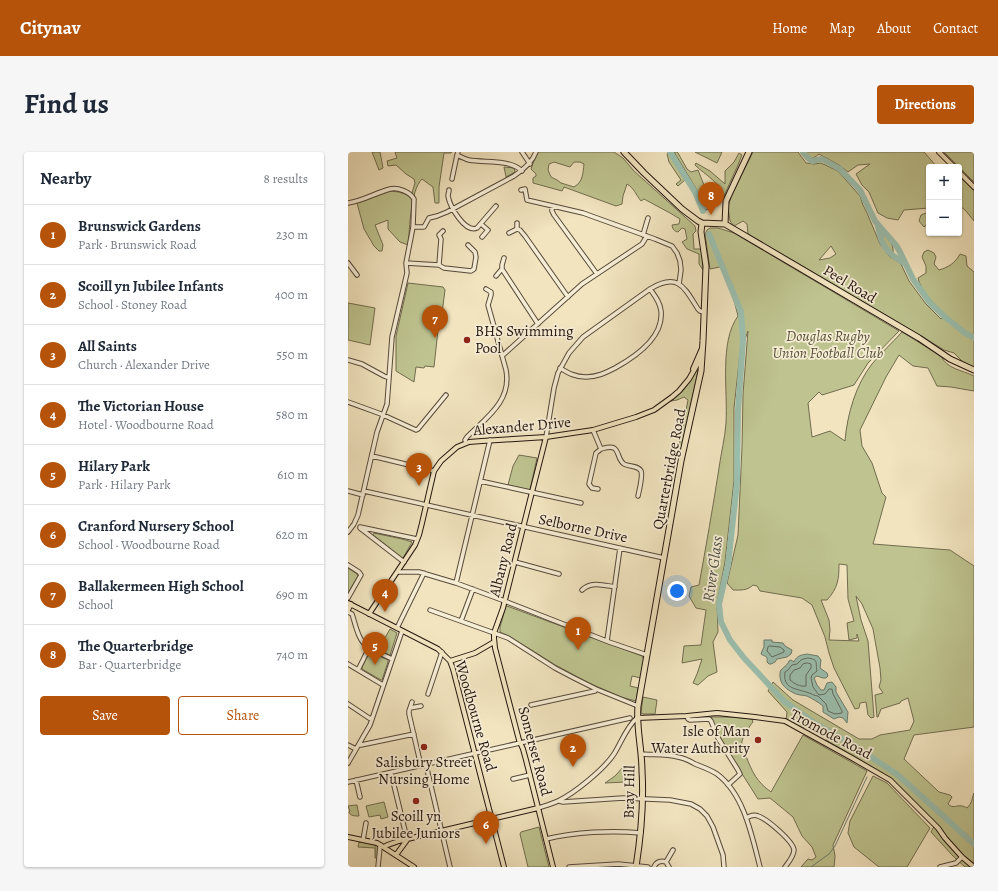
<!DOCTYPE html>
<html lang="en">
<head>
<meta charset="utf-8">
<style>
	:root { --surface:#fff; --page:#f6f6f7; --text:#1f2937; --muted:#747a83; --line:#e0e1e3; --accent:#b45309 }
	body { margin:0; font-family:Alegreya,serif; background:var(--page); color:var(--text) }
	.controls { position:absolute; right:12px; top:12px; display:grid; overflow:hidden; border-radius:4px; box-shadow:0 1px 3px #0004 }
	.controls button { width:36px; height:36px; display:grid; place-items:center; padding:0; border:0; border-bottom:1px solid var(--line); background:var(--surface); color:var(--text); font:20px sans-serif }
	.you { position:absolute; left:329px; top:439px; width:14px; height:14px; margin:-10px; border:3px solid #fff; border-radius:50%; background:#1a73e8; box-shadow:0 0 0 6px #1a73e833 }
	.badge { display:grid; place-items:center; width:26px; height:26px; border-radius:50%; background:var(--accent); color:#fff; font-size:13px; font-weight:700 }
	.pin { position:absolute; translate:-50% -33px; filter:drop-shadow(0 1px 2px #0008) }
	.pin::after { content:''; position:absolute; top:21px; width:14px; height:12px; background:inherit; clip-path:polygon(0 0,100% 0,50% 100%) }
	.list { margin:0; padding:0; list-style:none }
	h2 { display:flex; justify-content:space-between; align-items:center; height:52px; margin:0; padding:0 16px; font-size:17px }
	h2 small { font-size:13px; font-weight:400; color:var(--muted) }
	.list li { display:grid; grid-template-columns:26px 1fr auto; gap:12px; align-items:center; box-sizing:border-box; height:60px; padding:0 16px; border-top:1px solid var(--line) }
	.list b { display:block; font-size:15px; white-space:nowrap }
	.list p { margin:0; font-size:13px; white-space:nowrap; color:var(--muted) }
	.list em { font-size:13px; font-style:normal; color:var(--muted) }
	.actions { display:flex; gap:8px; padding:12px 16px }
	.actions a { flex:1; padding:9px 0; border:1px solid var(--accent); border-radius:4px; text-align:center; font-size:14px; color:var(--accent) }
	.actions .main { background:var(--accent); color:#fff }
	.map { position:relative; flex:none; width:626px; height:715px; overflow:hidden; border-radius:4px }
	header { display:flex; align-items:center; gap:24px; box-sizing:border-box; height:56px; padding:0 20px; background:var(--accent); color:#fff }
	header strong { font-size:19px }
	nav { display:flex; gap:22px; margin-inline-start:auto; font-size:14px }
	.intro { display:flex; align-items:center; justify-content:space-between; box-sizing:border-box; height:96px; padding:0 24px }
	h1 { margin:0; font-size:28px }
	.button { padding:10px 18px; border-radius:4px; background:var(--accent); color:#fff; font-size:14px; font-weight:700 }
	main { display:flex; gap:24px; padding:0 24px }
	aside { flex:1; background:var(--surface); border-radius:4px; box-shadow:0 1px 3px #0004 }
	.map>svg:first-child { display:block }
</style>
</head>
<body>
<header>
<strong>Citynav</strong>
<nav><a>Home</a><a>Map</a><a>About</a><a>Contact</a></nav>
</header>
<div class="intro"><h1>Find us</h1><a class="button">Directions</a></div>
<main>
<aside>
<h2>Nearby<small>8 results</small></h2>
<ul class="list">
<li><span class="badge">1</span><div><b>Brunswick Gardens</b><p>Park · Brunswick Road</p></div><em>230 m</em></li>
<li><span class="badge">2</span><div><b>Scoill yn Jubilee Infants</b><p>School · Stoney Road</p></div><em>400 m</em></li>
<li><span class="badge">3</span><div><b>All Saints</b><p>Church · Alexander Drive</p></div><em>550 m</em></li>
<li><span class="badge">4</span><div><b>The Victorian House</b><p>Hotel · Woodbourne Road</p></div><em>580 m</em></li>
<li><span class="badge">5</span><div><b>Hilary Park</b><p>Park · Hilary Park</p></div><em>610 m</em></li>
<li><span class="badge">6</span><div><b>Cranford Nursery School</b><p>School · Woodbourne Road</p></div><em>620 m</em></li>
<li><span class="badge">7</span><div><b>Ballakermeen High School</b><p>School</p></div><em>690 m</em></li>
<li><span class="badge">8</span><div><b>The Quarterbridge</b><p>Bar · Quarterbridge</p></div><em>740 m</em></li>
</ul>
<div class="actions"><a class="main">Save</a><a>Share</a></div>
</aside>
<div class="map">
<svg width="626" height="715" viewBox="0 0 626 715">
	<rect width="100%" height="100%" fill="#f1e4bf"/>
	<filter id="stains"><feTurbulence type="fractalNoise" baseFrequency=".005" numOctaves="4"/><feColorMatrix values="0 0 0 0 .2 0 0 0 0 .09 0 0 0 0 .02 0 0 0 .5 -.17"/></filter>
	<radialGradient id="worn" r=".72"><stop offset=".6" stop-color="#630" stop-opacity="0"/><stop offset="1" stop-color="#630" stop-opacity=".3"/></radialGradient>
	<!-- green -->
	<path fill="#bec38f" stroke="#716c4f" fill-rule="evenodd" d="M24 0H32L35 16 31 18Z
		M47 0H104L103 1H96L91 35V51H87L85 35 74 27C62 39 62 76 60 93L52 90 40 77V68L27 73 35 93 34 99H31L26 94 16 77 9 51 42 39 51 40 63 44 67 31 66 27 58 22 48 13 40 14 39 9 49 6Z
		M189 0H266L275 6 286 19 347 74 348 79 345 82 346 97H354L355 118 351 112V102L339 97 334 90 339 87 337 77 334 76 330 80C326 79 325 78 324 73L331 72 332 67 322 61 296 47 293 49C288 43 286 36 279 32L275 44 274 52 268 54 216 35 214 39 185 31V26L188 24V22L183 17ZM206 10 222 15 226 10H232L236 12C235 21 235 30 226 35L213 31 209 28 203 25 200 18 201 12Z
		M326 0H329L330 1 339 17 343 20 350 18 364 53 361 54 359 58 355 56 349 38Z
		M347 0H374L369 11Z
		M405 0H450L458 11 466 12 473 11 490 19 512 44 515 53 519 61 532 92 541 104 553 112 561 129 578 152 593 167 597 163C589 155 572 138 570 126L578 121V114L574 105 576 100 580 98 586 101 588 105 586 112 591 118C601 115 607 111 612 102L618 104 619 114 626 120V215L615 210 606 201 596 198 568 181 400 82 399 72 395 69 386 74 382 69 380 55 384 42ZM483 94 488 102 482 106 471 108Z
		M457 0H576L589 15H581V56L556 58 550 68 539 66 530 61 521 40 514 33 508 22 522 12 510 13 500 20 491 13 471 2C464 8 462 7 457 0Z
		M596 0H626V30Z
		M320 1 337 28 330 34 328 32 333 28 321 10 319 2Z
		M391 1 394 3 390 13 375 46C372 29 358 24 347 13L348 11 362 19 377 32V19L386 10Z
		M156 15 166 16 167 20 158 25Z
		M611 24 626 39V69L618 59 611 53Z
		M581 60 580 72 576 75 571 69 573 63Z
		M362 76H370L386 81 551 179 520 211 506 233 474 243 471 240 460 251 464 285 482 279 497 289C499 263 508 232 524 212 533 201 544 191 554 180L593 204C599 217 614 218 626 224V239L603 235 589 234 580 216 565 214 551 203 538 225 512 278 514 294 524 311 534 341 538 345 525 392 602 398 626 414V575L566 583 556 607 591 640 602 643 604 645 600 652C605 657 608 653 614 654 615 654 617 655 619 656 625 650 623 648 626 641V715H617L605 704 583 680 588 671 543 627 478 588 482 581 459 568 455 576 438 568 439 560 420 539 425 530 445 548 511 587H524L532 583 562 578 566 569 560 546 553 549 552 551 533 557 530 565H529L527 543 535 541 531 535 533 528 532 516 525 477 514 452 508 444 513 468 520 489 526 565 523 566 520 563 518 550 512 551 511 556 507 557 486 516 481 501 477 485 464 453 454 446 412 439 409 434 405 433C399 439 392 438 385 438L379 431 390 383 394 295 395 242 400 179 392 201 386 256V329L377 410 369 451 370 480 365 490 369 520 360 524 350 533 345 531 349 522 354 507 334 511 336 494 353 493 358 458 348 456 341 444 343 435 351 433C358 394 365 355 371 316 373 301 377 286 378 271 380 239 371 190 390 164L379 121 372 115 362 117 357 82 359 78ZM491 412 499 413 500 447 506 469 499 471 501 488 509 486V482L511 489 481 488 482 478 481 468 473 448H479C490 436 491 427 491 412Z
		M534 82C541 87 546 92 545 101L547 103C540 100 533 91 534 82Z
		M60 131 95 135 97 138 92 177 90 178 86 215 77 214 76 216 68 215 66 230 48 219V184Z
		M0 151 27 156 22 193 0 188Z
		M348 218 350 219 333 299H330L340 248 336 245 329 248 323 249C337 239 340 232 348 218Z
		M171 303 189 306 182 338 160 333 165 314Z
		M26 381 54 387 64 390 55 406H54L25 383Z
		M0 416 9 422 10 424 0 441Z
		M158 454H159L294 504 296 508 293 526 284 524 282 534 290 536 288 549 273 545 241 531 209 514 161 484 152 480V475Z
		M42 477 49 481 42 503 30 498Z
		M21 500H23L40 508V510L34 528H33L14 517V515Z
		M295 545 309 548 307 562H295L293 561Z
		M363 565H385L404 567 405 570C402 573 395 585 394 589 393 595 396 599 398 604 404 620 409 630 423 640L455 583 519 619 485 693 487 704 486 715H453L460 707 464 708 468 705 464 695 454 684 445 665 422 646 410 647 372 587Z
		M277 613 278 630 257 631 267 624Z
		M525 624 539 631 582 676 559 715H531L506 695 500 681 502 669Z
		M36 650 40 665 33 667 32 663 21 665 18 654Z
		M8 653H9L11 664C7 664 2 664 1 660L2 659 0 654Z
		M191 675 201 715H180L172 682 173 680Z
		M11 690 24 692 28 694V706H27V696L10 695Z"/>
	<!-- water -->
	<path fill="#9bbfae" stroke="#6b7b6e" d="M416 488H424V490L435 491 437 494 444 498 443 502 439 505 429 507 427 510 423 512H421L419 510C420 503 417 505 413 502L414 499 416 495Z
		M459 502 470 504 473 508 472 516 479 521 480 524 478 526H475L469 524 466 526 469 533 473 538H476L479 531 484 530 488 535V540L500 560 499 571 495 566 491 565 486 567 475 560V554C470 550 465 547 459 544 454 543 448 543 444 540 436 536 431 530 432 521 432 516 439 515 441 509L443 508 446 510C449 503 454 503 459 502Z"/>
	<g fill="none" stroke-linecap="round" stroke-linejoin="round">
		<!-- shore -->
		<path stroke="#606a5e" stroke-width="1" d="M422 494 432 495 436 498V500L424 505 419 499 420 495Z
			M460 506C471 508 467 509 469 519L464 523 463 526 465 535 471 543 477 542 481 537H484L485 542 494 559V561L487 562 480 559 478 552 470 544C466 544 463 541 458 540 445 536 435 536 437 520L440 518 444 513 449 512 453 508Z
			M460 511 463 512V516L458 523V534C452 535 447 532 442 528V523L446 518 452 516 455 512Z"/>
		<!-- stream -->
		<path stroke="#6b7b6e" stroke-width="1" d="M463 715 481 702 487 694 519 625"/>
		<!-- river -->
		<path stroke="#9bbfae" stroke-width="6" d="M322 0 347 40 355 59
			M455 0 460 6 464 9 474 7 492 17 512 38 527 69 532 75 547 92 551 98 565 127 582 151 597 165 617 181 626 186
			M530 74C533 94 539 101 556 111
			M361 82 393 160 395 188 390 259 389 331 380 413 371 452 373 470 382 488 396 506 437 550 465 570 508 595 550 623 626 692"/>
		<!-- minor casing -->
		<g stroke="#574a3b" stroke-width="5.5">
			<path id="minor" d="M174 0 182 12
				M109 3C113 5 117 7 121 8 137 11 162 7 174 19
				M104 27 109 3 110 0
				M101 38C101 40 100 42 100 44 102 55 117 81 129 76L148 54
				M173 38 177 37 179 48 235 61 307 87 324 94 329 101 332 109 333 118 331 132
				M0 51C15 49 27 41 42 37 50 35 62 40 66 47L65 75 58 111 59 121 44 185 41 226 39 252 29 280 10 363 6 372 0 380
				M204 54V59L206 63 249 122
				M133 72 140 78 134 85
				M65 75H76L81 66 89 64 99 60 166 24C175 18 184 11 188 0
				M169 77 172 78 177 84 220 145
				M161 81 169 77V71
				M295 83 300 66
				M156 106 154 113V117L190 172
				M0 111 9 123
				M58 111 91 113 96 116 123 119 126 117 128 105 127 100 120 93
				M91 113 93 87 91 83 95 79
				M148 124 153 118 154 117
				M154 204 234 132 294 92 299 84
				M0 208 14 212 36 224 41 226
				M212 216C220 221 227 225 238 225 249 225 257 221 267 216 287 205 316 186 313 159 312 150 307 144 302 137
				M0 250 33 262 68 278 70 277 98 243
				M245 278 253 297C257 296 262 294 266 296 271 299 270 308 276 312 281 315 290 313 293 319 295 324 291 339 290 344
				M198 285 206 236 210 221 221 201 235 185 302 137C330 120 336 135 350 157L352 159 356 160
				M118 291 117 288 119 285C138 266 164 249 158 218L140 153 143 143V140L138 137
				M24 304 86 319
				M132 329 233 351
				M250 337 244 336 241 332 248 301 253 297
				M0 339 15 343
				M16 339 316 406
				M12 375 69 387
				M12 376 56 410
				M167 410 211 422
				M0 413 11 420 13 423 0 446
				M50 419 51 420H71L108 431 154 448 261 490 299 503
				M108 431 142 288
				M234 438C243 429 255 433 267 435
				M82 458 160 486 207 516 226 526 248 537 290 554
				M0 460 4 462C8 474 10 489 21 496
				M113 469 125 437
				M49 476 76 421
				M259 489 272 396
				M0 512 35 533
				M10 518 21 496 44 507
				M80 542 94 500
				M64 550 61 559V562L73 614
				M0 552 21 566 24 567
				M183 553 247 539 248 537
				M62 556 73 554
				M339 564 340 567 342 568 361 567 363 569 370 586 390 618 392 622 380 633
				M0 593 8 597
				M11 593H13L66 582
				M294 602C305 603 318 602 330 605 336 606 342 609 347 612 355 615 363 618 369 622 396 642 404 684 412 715
				M0 611 22 573 54 479
				M78 613 102 715
				M43 621 59 687
				M165 627 182 623
				M8 628 12 645
				M0 630 282 566
				M211 649 215 650 275 646 322 648 343 652 352 657 359 664 365 675 375 703 376 715
				M190 656C196 654 204 652 210 649 227 641 256 617 266 602 273 591 279 574 289 566
				M398 666C402 664 406 662 410 664 419 667 445 689 446 698 446 704 440 711 437 715
				M198 687C227 680 263 678 293 681
				M15 688 18 671
				M318 710 325 698
				M30 715 32 695 33 693
				M221 715 270 712 300 715
				M306 715C308 710 313 708 318 710L321 715
				M592 715 608 711 614 705"/>
		</g>
		<!-- major casing -->
		<g stroke="#24160f" stroke-width="6">
			<path id="major" d="M591 0 606 15
				M611 20 626 35
				M345 217 355 194
				M198 285 184 340 155 456 146 481V486L147 496 160 546 171 588 175 597 178 608 205 715
				M0 451 90 497 102 509 105 517 156 715
				M0 458 3 452
				M21 462 67 393 71 383 74 371 86 319 93 309 109 295 121 290 134 289 198 285 245 278 288 265 306 258 324 245 331 239 341 227 353 206
				M102 509 127 501 146 490
				M289 566 339 564 369 561 407 565 437 569 504 606 542 628 590 676 597 686 614 705 626 715
				M0 685 29 691 66 715
				M36 695C40 692 46 691 51 689L190 656
				M48 703 59 688"/>
		</g>
		<!-- highway casing -->
		<g stroke="#24160f" stroke-width="7">
			<path id="highway" d="M276 0 296 21 334 57 350 69 354 71 377 72 571 186 602 207 626 218
				M377 72 378 49 401 0
				M288 715C293 683 296 651 294 619 294 597 288 576 290 554L333 309 353 219 355 189 358 114 353 80 354 71"/>
		</g>
		<!-- minor -->
		<use href="#minor" stroke="#f6edd5" stroke-width="3.5"/>
		<!-- major -->
		<use href="#major" stroke="#f1e4bf" stroke-width="4"/>
		<!-- highway -->
		<use href="#highway" stroke="#f1e4bf" stroke-width="5"/>
	</g>
	<!-- markers -->
	<g fill="#8f2418" stroke="#f6edd5" stroke-width="1.5">
		<circle cx="119" cy="188" r="4"/>
		<circle cx="410" cy="588" r="4"/>
		<circle cx="76" cy="595" r="4"/>
		<circle cx="68" cy="649" r="4"/>
	</g>
	<g text-anchor="middle" dominant-baseline="central" stroke-width="3.5" stroke-linejoin="round" paint-order="stroke">
		<!-- street labels -->
		<g font-size="15" fill="#24160f" stroke="#f6edd5">
			<text transform="translate(502 132) rotate(31)">Peel Road</text>
			<text transform="translate(174 274) rotate(-5)">Alexander Drive</text>
			<text transform="translate(321 317) rotate(-79)">Quarterbridge Road</text>
			<text transform="translate(235 376) rotate(12)">Selborne Drive</text>
			<text transform="translate(155 408) rotate(-76)">Albany Road</text>
			<text transform="translate(128 564) rotate(74)">Woodbourne Road</text>
			<text transform="translate(483 582) rotate(28)">Tromode Road</text>
			<text transform="translate(187 599) rotate(75)">Somerset Road</text>
			<text transform="translate(281 640) rotate(-89)">Bray Hill</text>
		</g>
		<!-- poi labels -->
		<g font-size="15" fill="#24160f" stroke="#f6edd5">
			<text x="127" y="179" text-anchor="start">BHS Swimming<tspan x="127" dy="17">Pool</tspan></text>
			<text x="402" y="579" text-anchor="end">Isle of Man<tspan x="402" dy="17">Water Authority</tspan></text>
			<text x="76" y="610">Salisbury Street<tspan x="76" dy="17">Nursing Home</tspan></text>
			<text x="68" y="664">Scoill yn<tspan x="68" dy="17">Jubilee Juniors</tspan></text>
		</g>
		<!-- park labels -->
		<g font-size="15" font-style="italic" fill="#5a533c" stroke="#f6edd5">
			<text x="480" y="184">Douglas Rugby<tspan x="480" dy="17">Union Football Club</tspan></text>
		</g>
		<!-- water labels -->
		<g font-size="16" font-style="italic" fill="#4e5147" stroke="#f6edd5">
			<text transform="translate(365 417) rotate(-82)">River Glass</text>
		</g>
	</g>
	<rect width="100%" height="100%" filter="url(#stains)"/>
	<rect width="100%" height="100%" fill="url(#worn)"/>
</svg>
<div class="controls">
<button>+</button>
<button>−</button>
</div>
<div class="you"></div>
<div class="pin badge" style="left:230px;top:498px">1</div>
<div class="pin badge" style="left:225px;top:615px">2</div>
<div class="pin badge" style="left:71px;top:334px">3</div>
<div class="pin badge" style="left:37px;top:460px">4</div>
<div class="pin badge" style="left:27px;top:513px">5</div>
<div class="pin badge" style="left:138px;top:692px">6</div>
<div class="pin badge" style="left:87px;top:186px">7</div>
<div class="pin badge" style="left:363px;top:63px">8</div>
</div>
</main>
</body>
</html>
